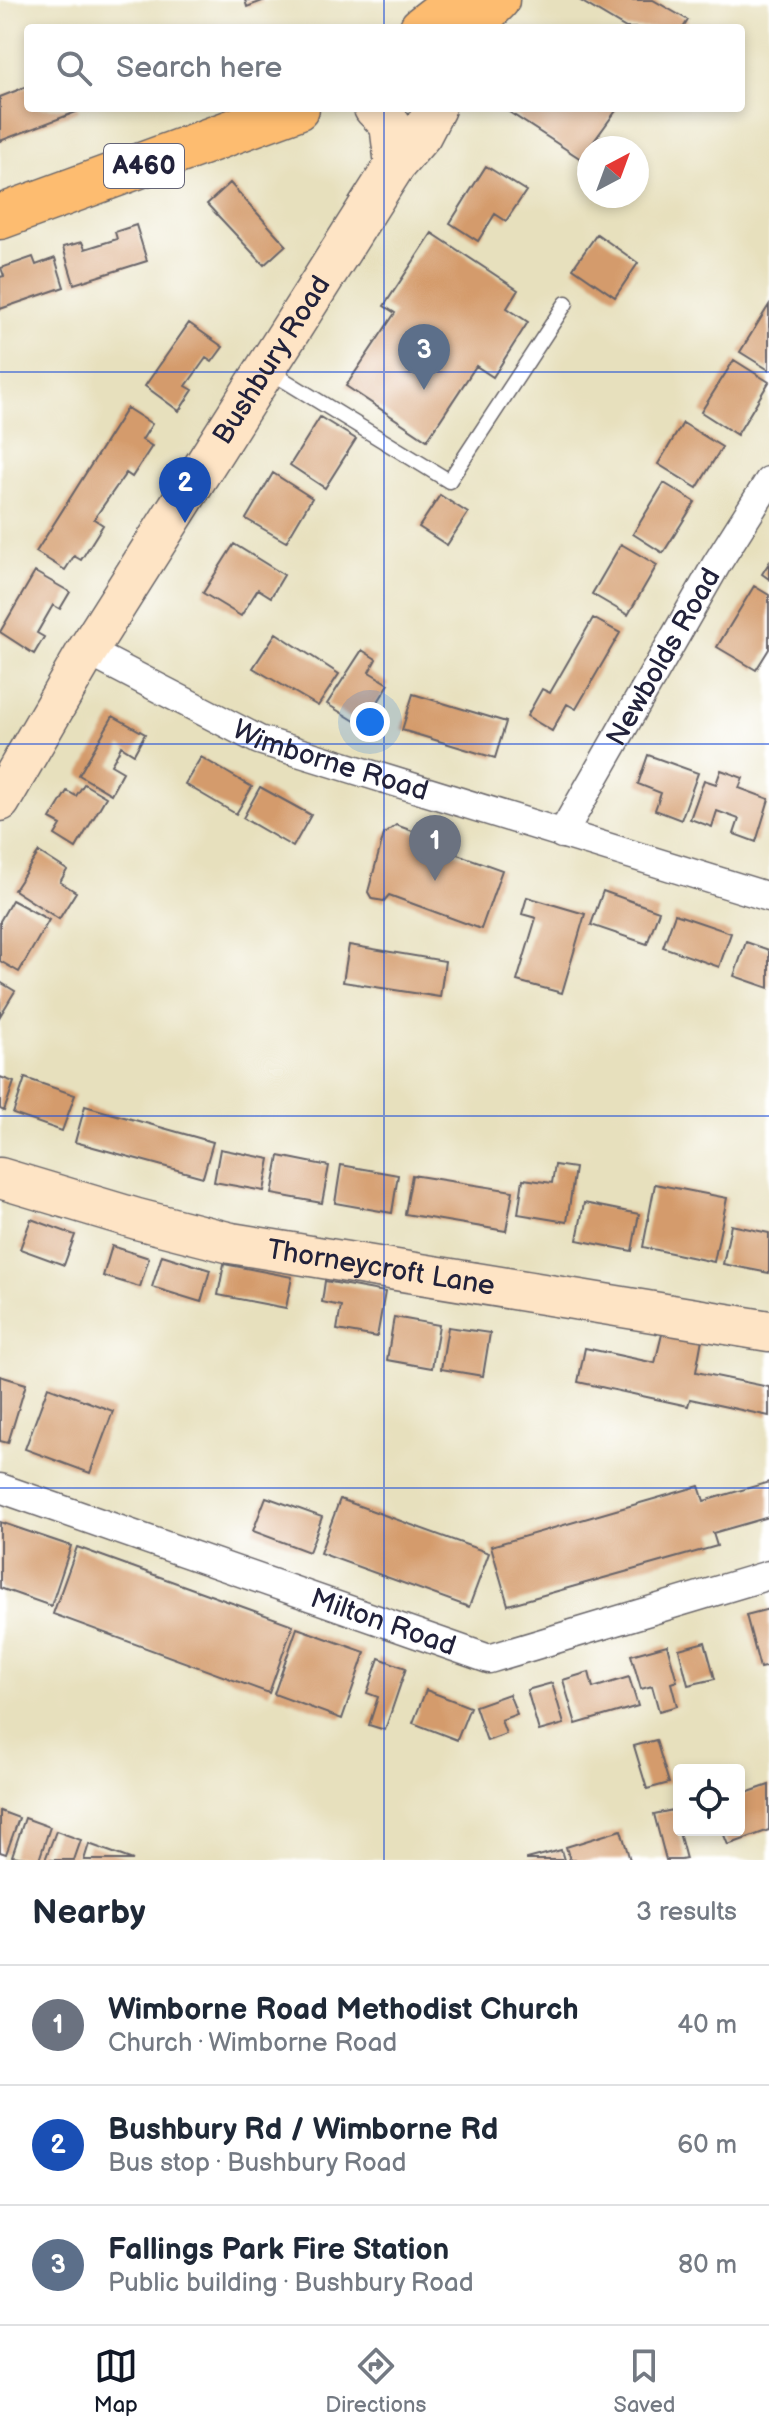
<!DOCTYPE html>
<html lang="en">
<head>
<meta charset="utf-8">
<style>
	:root { --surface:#fff; --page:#f2f2f3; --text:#1f2937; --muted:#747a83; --line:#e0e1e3; --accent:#111827 }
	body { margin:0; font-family:"Balsamiq Sans",sans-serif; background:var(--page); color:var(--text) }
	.controls { position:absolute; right:24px; bottom:24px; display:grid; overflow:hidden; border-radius:8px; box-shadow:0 4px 12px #0003 }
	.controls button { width:72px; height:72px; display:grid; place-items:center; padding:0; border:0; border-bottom:2px solid var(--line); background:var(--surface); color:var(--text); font:40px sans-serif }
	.compass { position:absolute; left:577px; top:136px; width:72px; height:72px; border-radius:50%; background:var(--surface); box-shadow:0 4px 12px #0003; rotate:41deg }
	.you { position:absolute; left:370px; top:722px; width:28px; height:28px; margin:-20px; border:6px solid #fff; border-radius:50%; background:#1a73e8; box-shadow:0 0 0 12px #1a73e833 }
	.badge { display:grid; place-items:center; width:52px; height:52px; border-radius:50%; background:var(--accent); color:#fff; font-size:26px; font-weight:700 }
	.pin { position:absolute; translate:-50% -66px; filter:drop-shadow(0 2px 4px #0008) }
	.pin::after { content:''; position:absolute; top:42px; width:28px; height:24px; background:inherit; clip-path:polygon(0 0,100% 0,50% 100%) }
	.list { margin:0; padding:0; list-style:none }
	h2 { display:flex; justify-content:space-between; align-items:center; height:104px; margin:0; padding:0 32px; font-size:34px }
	h2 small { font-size:26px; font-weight:400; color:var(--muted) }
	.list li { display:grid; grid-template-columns:52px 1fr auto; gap:24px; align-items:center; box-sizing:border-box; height:120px; padding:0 32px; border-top:2px solid var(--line) }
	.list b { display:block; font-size:30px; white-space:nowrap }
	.list p { margin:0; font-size:26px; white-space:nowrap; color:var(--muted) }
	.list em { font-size:26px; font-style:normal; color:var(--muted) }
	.icon { flex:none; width:44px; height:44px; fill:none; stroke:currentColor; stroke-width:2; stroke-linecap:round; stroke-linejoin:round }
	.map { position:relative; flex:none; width:769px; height:1860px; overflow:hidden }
	.search { position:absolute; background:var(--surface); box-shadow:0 4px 12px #0003; left:24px; right:24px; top:24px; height:88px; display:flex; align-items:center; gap:20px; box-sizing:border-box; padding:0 28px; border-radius:8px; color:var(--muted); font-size:30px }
	.sheet { height:464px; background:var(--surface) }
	nav { display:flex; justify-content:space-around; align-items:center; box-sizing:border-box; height:112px; border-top:2px solid var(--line); background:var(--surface); font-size:22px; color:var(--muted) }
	nav a { display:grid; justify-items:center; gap:4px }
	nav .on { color:var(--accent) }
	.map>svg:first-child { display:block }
</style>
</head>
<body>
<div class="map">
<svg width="769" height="1860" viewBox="0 0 769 1860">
	<rect width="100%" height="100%" fill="#fff"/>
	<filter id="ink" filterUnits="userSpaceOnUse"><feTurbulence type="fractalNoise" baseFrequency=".0125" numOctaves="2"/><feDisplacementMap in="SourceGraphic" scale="16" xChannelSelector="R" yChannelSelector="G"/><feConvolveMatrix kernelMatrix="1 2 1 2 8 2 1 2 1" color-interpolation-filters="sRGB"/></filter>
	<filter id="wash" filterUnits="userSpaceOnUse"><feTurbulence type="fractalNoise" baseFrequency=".006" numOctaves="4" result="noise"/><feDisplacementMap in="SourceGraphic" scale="32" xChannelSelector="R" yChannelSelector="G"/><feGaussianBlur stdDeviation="1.8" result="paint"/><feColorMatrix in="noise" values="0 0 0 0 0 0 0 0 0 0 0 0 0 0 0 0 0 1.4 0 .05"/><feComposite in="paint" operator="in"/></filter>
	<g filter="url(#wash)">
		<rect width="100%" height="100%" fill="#e7e0bd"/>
		<g id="blocks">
			<!-- building -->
			<path fill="#d49b6c" d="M245 0H265L247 7Z
				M579 0H653L688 20 683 28H626Z
				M28 86V108H78L79 111 0 141V97Z
				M503 108H618L589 148 584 161Z
				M486 166 526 191 506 221 495 214 478 241 450 223Z
				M230 183 286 245 264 265 207 204Z
				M136 225 147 261 74 284 63 247 82 242 85 249 117 239 115 232Z
				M432 233 518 290 507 308 528 322 493 377 476 366 427 440 346 386 395 313 384 306Z
				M597 234 638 263 615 297 573 268Z
				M33 257 36 265 55 258 64 287 0 309V277L4 276 1 268Z
				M769 305V370L740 352Z
				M189 323 223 347 212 362 206 358 186 386 193 390 179 411 145 386Z
				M734 360 769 382 737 435 701 412Z
				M127 408 152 424 142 440 152 446 132 477 126 473 94 519 103 525 81 560 74 556 65 570 36 552Z
				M320 417 356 439 325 488 290 465Z
				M683 423 722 447 697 488 658 464Z
				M273 473 312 498 286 542 246 519Z
				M664 483 695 502 663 553 633 534Z
				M440 495 468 513 447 545 419 527Z
				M234 544 284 575 271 597 258 589 241 616 203 593Z
				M621 544 657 565 628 615 592 594Z
				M769 563V579L762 574Z
				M35 572 70 592 60 609 53 605 37 633 44 637 34 654 0 632Z
				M754 586 769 595V649L756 670 717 647Z
				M593 618 620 633 576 709 567 704 552 731 527 716 542 689 550 693Z
				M276 633 339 674 318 706 253 668Z
				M362 650 376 659 369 672 389 684 363 726 327 704Z
				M413 694 506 722 495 758 402 730Z
				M113 716 145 734 134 754 121 746 118 753 111 765 123 772 111 794 79 775Z
				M648 755 698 773 681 820 655 810 661 793 638 784Z
				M201 757 252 787 236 814 185 784Z
				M721 770 743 778 739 788 769 799 756 842 734 834 739 819 717 811 712 827 690 819 704 780 716 784Z
				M84 784 106 797 76 848 55 835 61 825 50 819 67 791 76 796Z
				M260 787 311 815 293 847 243 818Z
				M396 825 432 838 429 844 502 870 481 929 389 895 384 901 372 899 368 892 384 834Z
				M39 852 67 870 60 882 76 892 59 919 14 890Z
				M603 891 659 911 647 944 591 925Z
				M527 897 585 914 562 993 517 981 536 918 522 914Z
				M12 900 49 920 19 972 0 961V921Z
				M675 914 731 933 719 967 663 947Z
				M746 942 769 950V988L734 976Z
				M349 945 445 961 440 997 343 982Z
				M0 982 15 991 0 1016Z
				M0 1077 14 1082 4 1111 0 1109Z
				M25 1078 75 1095 62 1131 13 1114Z
				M85 1106 213 1142 203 1177 75 1142Z
				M220 1149 270 1159 264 1191 214 1182Z
				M279 1156 329 1166 322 1203 272 1194Z
				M341 1165 398 1175 392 1213 335 1203Z
				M555 1165 575 1168 567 1222 518 1214 523 1179 552 1183Z
				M412 1175 513 1191 506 1231 405 1214Z
				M655 1184 727 1198 714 1262 643 1247Z
				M584 1203 639 1214 632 1251 577 1240Z
				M31 1219 75 1235 64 1265 20 1249Z
				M731 1225 769 1233V1273L723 1264Z
				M112 1246 149 1258 140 1287 103 1276Z
				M162 1255 210 1270 201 1302 152 1287Z
				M224 1264 292 1277 286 1308 218 1295Z
				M325 1281 385 1292 377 1337 337 1330 341 1306 322 1302Z
				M394 1317 439 1325 432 1368 387 1360Z
				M448 1327 490 1333 483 1376 441 1369Z
				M663 1330 702 1339 696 1372 769 1387V1416L690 1399 688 1406 578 1382 585 1348 655 1363Z
				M0 1376 26 1384 8 1443 0 1441Z
				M48 1387 113 1411 90 1473 25 1449Z
				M769 1482V1517L713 1533 717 1546 508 1605 491 1546 699 1486 704 1501Z
				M266 1497 322 1517 309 1552 253 1531Z
				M340 1499 489 1553 469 1607 320 1553Z
				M0 1522 71 1546 51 1606 0 1588Z
				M77 1547 293 1625 269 1693 53 1614Z
				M769 1609V1666L760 1668 746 1615Z
				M297 1628 365 1652 342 1719 274 1694Z
				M705 1642 715 1679 688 1685 679 1649Z
				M667 1645 677 1681 671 1683 677 1706 659 1711 652 1686 641 1689 631 1655Z
				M379 1658 406 1668 385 1730 369 1725 378 1697 367 1693Z
				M589 1672 593 1688 629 1677 638 1706 576 1724 563 1680Z
				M552 1683 564 1724 539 1731 527 1690Z
				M426 1690 470 1707 457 1740 413 1723Z
				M509 1694 517 1714 501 1720 506 1734 487 1741 475 1706Z
				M656 1740 669 1783 647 1789 634 1746Z
				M739 1784 743 1794 769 1785V1830L728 1845 722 1830H739Z
				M673 1810 686 1859 681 1860H666L654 1814Z
				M0 1811 19 1818 6 1854 0 1852Z
				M25 1818 50 1827 39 1860 12 1856Z
				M621 1830 630 1860H570L566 1847Z
				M56 1831 81 1840 74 1860H45Z
				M89 1844 133 1860H84Z
				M561 1850 564 1860H527V1859Z"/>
		</g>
	</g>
	<g filter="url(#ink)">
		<use href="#blocks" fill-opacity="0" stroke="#676468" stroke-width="2"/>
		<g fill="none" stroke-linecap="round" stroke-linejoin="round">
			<!-- lane casing -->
			<g stroke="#676468" stroke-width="17">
				<path id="lane" d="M266 369 449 481 566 303"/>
			</g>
			<!-- street casing -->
			<g stroke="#676468" stroke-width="31">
				<g id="street">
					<path id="s1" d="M87 651 259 740 769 897"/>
					<path id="s2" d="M562 834 716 565 769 481"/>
					<path id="s3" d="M0 1488 489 1659 769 1575"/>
				</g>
			</g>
			<!-- secondary casing -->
			<g stroke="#676468" stroke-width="43">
				<g id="secondary">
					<path d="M374 108 390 124 395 165"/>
					<path id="s4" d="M0 801 87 651 395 165 421 135 435 108"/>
					<path id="s5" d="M0 1178 137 1219 231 1243 769 1331"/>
				</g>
			</g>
			<!-- highway casing -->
			<g stroke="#676468" stroke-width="47">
				<path id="highway" d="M422 28 458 0
					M469 28 497 0
					M0 217 297 108"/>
			</g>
			<!-- lane -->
			<use href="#lane" stroke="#fff" stroke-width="14"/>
			<!-- street -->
			<use href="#street" stroke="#fff" stroke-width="28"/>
			<!-- secondary -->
			<use href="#secondary" stroke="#fee4c5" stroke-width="40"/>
			<!-- highway -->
			<use href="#highway" stroke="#fdbc6f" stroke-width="44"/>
		</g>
	</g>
	<!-- grid -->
	<path fill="none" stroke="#1d4ed8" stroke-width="2" stroke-opacity="0.55" d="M384 0V28M384 108V1860M0 372H769M0 744H769M0 1116H769M0 1488H769"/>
	<g text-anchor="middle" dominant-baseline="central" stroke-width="6" stroke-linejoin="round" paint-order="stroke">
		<!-- shield labels -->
		<rect fill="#fff" stroke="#646476" stroke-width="2" x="104" y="144" width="80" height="44" rx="6"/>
		<g font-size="26" font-weight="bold" fill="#22223b">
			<text x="144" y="166">A460</text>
		</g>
		<!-- street labels -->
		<g font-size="28" fill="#22223b" stroke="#fff">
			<text stroke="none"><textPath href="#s4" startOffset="518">Bushbury Road</textPath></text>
			<text stroke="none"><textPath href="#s2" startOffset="204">Newbolds Road</textPath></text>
			<text stroke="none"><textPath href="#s1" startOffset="268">Wimborne Road</textPath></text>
			<text stroke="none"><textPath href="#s5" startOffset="392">Thorneycroft Lane</textPath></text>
			<text stroke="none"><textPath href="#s3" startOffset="406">Milton Road</textPath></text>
		</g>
	</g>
</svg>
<div class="controls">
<button><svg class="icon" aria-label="locate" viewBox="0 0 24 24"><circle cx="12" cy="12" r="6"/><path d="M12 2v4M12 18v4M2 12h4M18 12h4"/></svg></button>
</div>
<svg class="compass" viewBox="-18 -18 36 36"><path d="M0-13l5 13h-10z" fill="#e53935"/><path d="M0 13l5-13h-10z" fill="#747a83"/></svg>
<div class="you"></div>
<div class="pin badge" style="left:435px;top:881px;background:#6b7280">1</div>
<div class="pin badge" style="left:185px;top:523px;background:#1a4fb4">2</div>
<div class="pin badge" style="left:424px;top:390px;background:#5c6f8a">3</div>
<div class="search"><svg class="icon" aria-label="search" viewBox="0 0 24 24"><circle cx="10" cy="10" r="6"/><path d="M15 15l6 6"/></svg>Search here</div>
</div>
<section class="sheet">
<h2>Nearby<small>3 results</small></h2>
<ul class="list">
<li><span class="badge" style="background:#6b7280">1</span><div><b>Wimborne Road Methodist Church</b><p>Church · Wimborne Road</p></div><em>40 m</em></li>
<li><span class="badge" style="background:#1a4fb4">2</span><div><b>Bushbury Rd / Wimborne Rd</b><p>Bus stop · Bushbury Road</p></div><em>60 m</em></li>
<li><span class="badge" style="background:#5c6f8a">3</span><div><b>Fallings Park Fire Station</b><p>Public building · Bushbury Road</p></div><em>80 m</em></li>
</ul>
</section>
<nav>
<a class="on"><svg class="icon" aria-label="map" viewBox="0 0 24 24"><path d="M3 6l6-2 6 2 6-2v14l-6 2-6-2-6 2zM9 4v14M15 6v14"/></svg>Map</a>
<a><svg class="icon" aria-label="directions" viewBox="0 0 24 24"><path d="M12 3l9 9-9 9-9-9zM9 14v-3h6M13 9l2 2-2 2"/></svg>Directions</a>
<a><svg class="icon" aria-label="saved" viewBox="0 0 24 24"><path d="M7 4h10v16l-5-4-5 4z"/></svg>Saved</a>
</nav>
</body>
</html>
